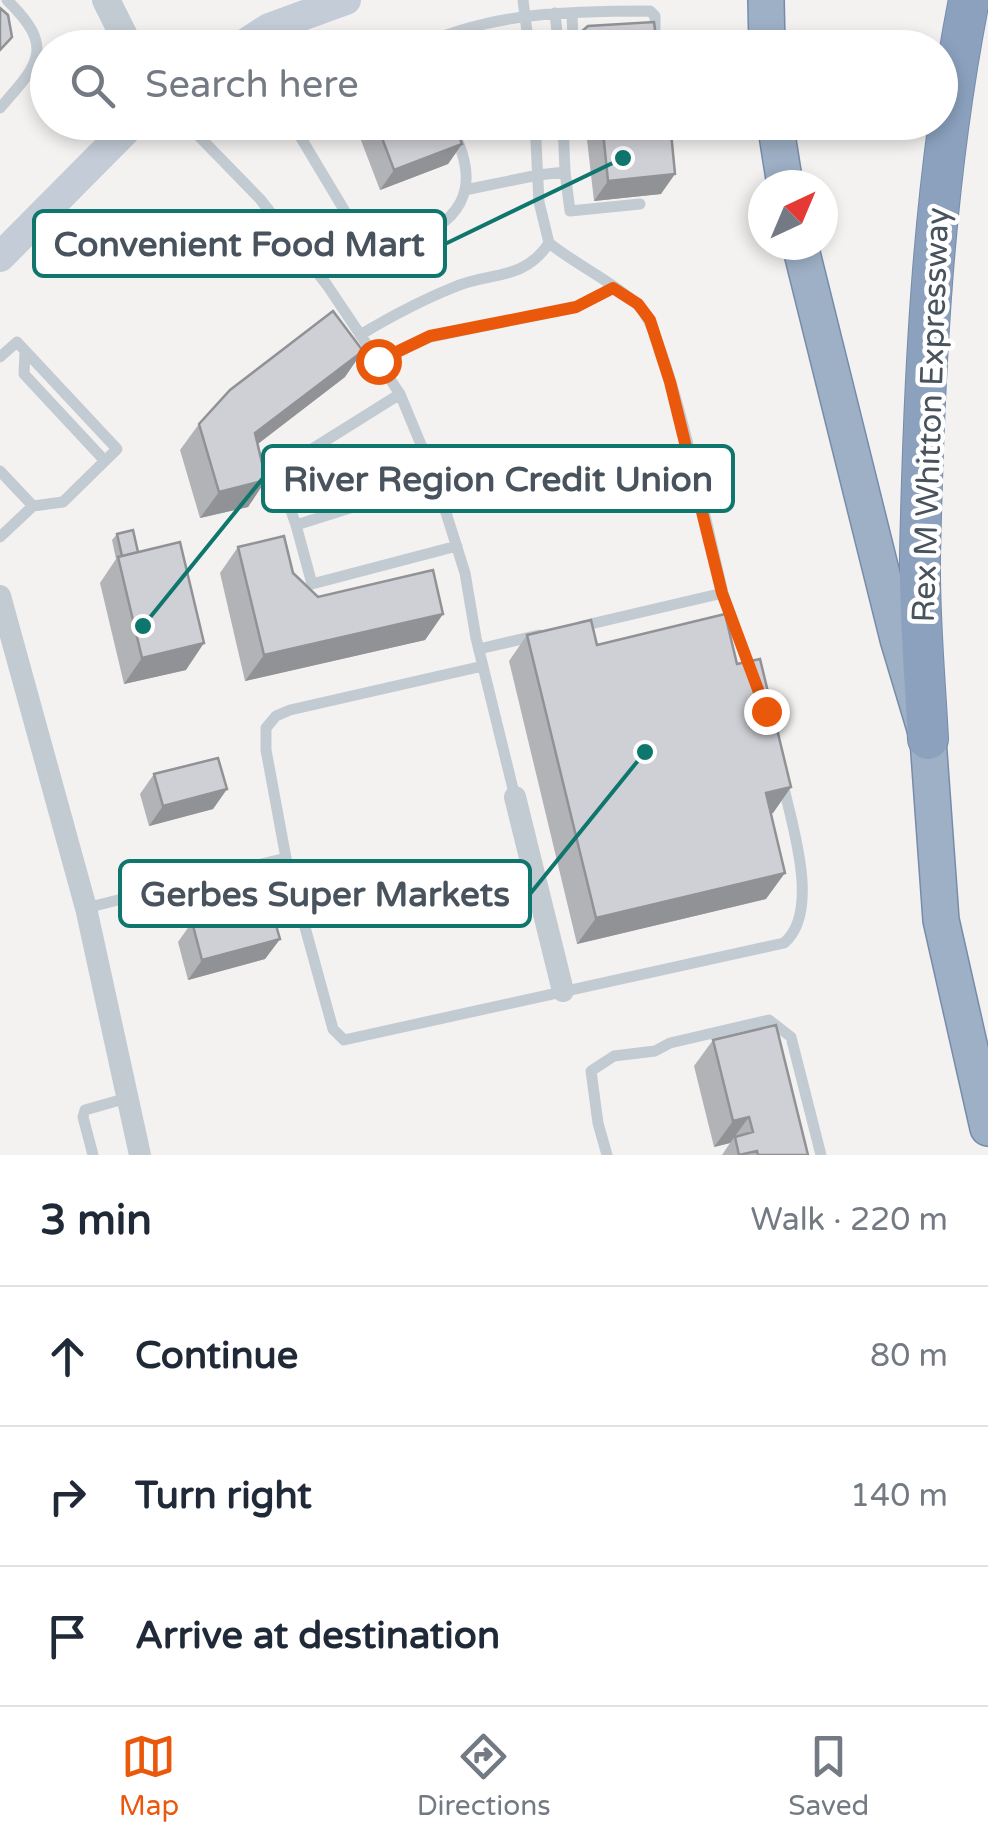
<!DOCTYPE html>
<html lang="en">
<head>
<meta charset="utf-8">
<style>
	:root { --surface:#fff; --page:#f6f6f7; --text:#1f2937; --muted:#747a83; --line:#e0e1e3; --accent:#ea580c }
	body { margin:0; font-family:"Varela Round",sans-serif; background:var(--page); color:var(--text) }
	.compass { position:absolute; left:748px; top:170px; width:90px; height:90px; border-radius:50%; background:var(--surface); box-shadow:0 5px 15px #0003; rotate:44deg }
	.stop { position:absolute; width:30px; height:30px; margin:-22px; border:8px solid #ea580c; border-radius:50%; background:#fff }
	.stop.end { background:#ea580c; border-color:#fff; box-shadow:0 2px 10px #0008 }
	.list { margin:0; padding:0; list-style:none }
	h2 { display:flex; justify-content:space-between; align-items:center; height:130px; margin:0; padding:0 40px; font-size:42px }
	h2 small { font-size:32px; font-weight:400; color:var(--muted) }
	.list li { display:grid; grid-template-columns:65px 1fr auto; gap:30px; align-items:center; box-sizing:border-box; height:140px; padding:0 40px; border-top:2px solid var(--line) }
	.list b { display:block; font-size:38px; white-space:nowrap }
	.list em { font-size:32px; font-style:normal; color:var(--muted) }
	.icon { flex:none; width:55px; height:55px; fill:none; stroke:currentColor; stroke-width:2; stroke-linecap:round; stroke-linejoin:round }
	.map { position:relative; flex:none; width:988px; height:1155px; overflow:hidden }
	.search { position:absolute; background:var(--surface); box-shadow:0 5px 15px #0003; left:30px; right:30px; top:30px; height:110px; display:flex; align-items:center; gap:25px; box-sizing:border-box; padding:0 35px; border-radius:55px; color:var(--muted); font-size:38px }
	.sheet { height:550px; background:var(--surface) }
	nav { display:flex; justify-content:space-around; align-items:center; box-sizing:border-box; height:140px; border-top:2px solid var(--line); background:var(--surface); font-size:28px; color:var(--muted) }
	nav a { display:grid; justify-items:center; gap:5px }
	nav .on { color:var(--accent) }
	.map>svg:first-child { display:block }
</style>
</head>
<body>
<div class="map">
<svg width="988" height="1155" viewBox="0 0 988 1155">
	<rect width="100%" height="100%" fill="#f4f1f1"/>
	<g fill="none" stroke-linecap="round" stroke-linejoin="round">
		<!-- trunk casing -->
		<g stroke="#768caa" stroke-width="38">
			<path id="trunk" d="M766 0 767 48
				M775 122 785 185
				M800 245 898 639 928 739 941 920 988 1128"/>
		</g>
		<!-- motorway casing -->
		<g stroke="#768caa" stroke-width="42">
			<path id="motorway" d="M928 739C925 679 919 617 920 556 924 370 933 183 969 0"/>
		</g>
		<!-- service -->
		<path stroke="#c3cbd2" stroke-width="11" d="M523 0 529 48
			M555 13 558 42
			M572 13 573 41
			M416 48C490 12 569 11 650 11L655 16V48
			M0 108C40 63 55 47 7 0
			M185 122 260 199 327 285 400 394 436 481 465 573 476 638 515 797
			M296 122 298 133 346 213C341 237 327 246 307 259
			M535 122 539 202 549 243C575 264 615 283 638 305 668 333 710 541 723 593
			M565 172 570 211 640 204
			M465 190 538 175 565 172 563 122
			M342 230C355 233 369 238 382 239 429 242 477 213 464 160 461 147 455 135 450 122
			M360 335C390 317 420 301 452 288 490 271 523 282 549 243
			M25 352 24 374 105 461
			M0 357 17 342 117 449 63 502 33 506 0 537
			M378 361 430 337 577 307 613 288
			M0 471 33 506
			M436 481 296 525 312 584 457 546
			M296 525 277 471 400 394
			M582 626 723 593 752 675
			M479 649 539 635
			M483 666 290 710 276 716 266 728V750L286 858 333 1029 344 1040 784 943C821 912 792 825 783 784
			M86 908 286 858
			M93 1155 83 1117 85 1110 127 1098
			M607 1155 598 1123 591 1071 614 1056 655 1051 670 1043 769 1020 791 1037 821 1155"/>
		<!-- minor -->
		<path stroke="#c3cbd2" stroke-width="22" d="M0 596 86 908 140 1155
			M515 797 563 991"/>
		<!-- tertiary -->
		<path stroke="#c3cbd2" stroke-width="28" d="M106 0 130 48"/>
		<!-- secondary -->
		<path stroke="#c3ccd7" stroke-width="30" d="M238 48 269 28 346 0
			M0 257 134 122"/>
		<!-- trunk -->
		<use href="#trunk" stroke="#9eb0c6" stroke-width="35"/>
		<!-- motorway -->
		<use href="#motorway" stroke="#8ba1be" stroke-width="40"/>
	</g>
	<!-- wall -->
	<path fill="#b1b3b7" d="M556 35 656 48H551V42Z
		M354 122H454L462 144 448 164 380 190Z
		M585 122H670L661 194 594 201Z
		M345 377 257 444 266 480 248 507 200 518 180 450 199 424Z
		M117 534 138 552 186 670 124 684 100 583 116 559 112 540Z
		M238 547 293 573 318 597 443 614 425 640 245 681 220 573Z
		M527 635 737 664 791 787 773 813 771 814 766 899 577 944 509 661Z
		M154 774 227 789 213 809 149 826 140 794Z
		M192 922 280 939 265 959 188 980 178 942Z
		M713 1040 808 1155H722L730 1143 714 1147 694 1066Z"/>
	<!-- shaded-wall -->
	<path fill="#909295" d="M462 144 448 164 380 190 394 170Z
		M675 174 661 194 594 201 608 181Z
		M363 351 345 377 237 460 255 433Z
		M266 480 248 507 200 518 219 492Z
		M443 614 425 640 245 681 264 655Z
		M204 643 186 670 124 684 142 658Z
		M791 787 773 813 747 819 766 793Z
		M227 789 213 809 149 826 163 806Z
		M785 873 766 899 577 944 596 918Z
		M280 939 265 959 188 980 202 960Z
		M749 1117 730 1143 714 1147 733 1121Z"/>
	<!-- building -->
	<path fill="#ced0d5" stroke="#909295" stroke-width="2.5" d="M0 8 8 15 12 37 0 50Z
		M654 22 657 45 642 48H557L556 35 580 33 588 26Z
		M376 122H454L462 144 394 170Z
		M602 122H670L675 174 608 181Z
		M333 311 363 351 255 433 266 480 219 492 199 424 230 390Z
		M133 530 138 552 122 556 117 534Z
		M284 536 293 573 318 597 433 570 443 614 264 655 238 547Z
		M180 542 204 643 142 658 118 557Z
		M725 614 737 664 760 659 791 787 766 793 785 873 596 918 527 635 591 620 597 645Z
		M218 758 227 789 163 806 154 774Z
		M269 901 280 939 202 960 192 922Z
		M776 1025 808 1155H758L757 1151 739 1155 735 1137 753 1132 749 1117 733 1121 713 1040Z"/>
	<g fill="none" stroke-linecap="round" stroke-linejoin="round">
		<!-- route -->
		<path stroke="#ea580c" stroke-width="12" d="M378 361 430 336 576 307 613 288 638 304 650 320 670 382 722 593 766 711"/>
	</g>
	<g text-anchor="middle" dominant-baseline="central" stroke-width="9" stroke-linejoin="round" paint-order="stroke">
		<!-- street labels -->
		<g font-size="32" fill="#49535e" stroke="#fff">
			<text transform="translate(931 415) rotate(-88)">Rex M Whitton Expressway</text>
		</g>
	</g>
	<!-- callouts -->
	<path fill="none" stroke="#0f766e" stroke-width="4" d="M623 158L445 244M143 626L263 478M645 752L530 894"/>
	<g fill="#0f766e" stroke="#fff" stroke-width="4">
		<circle cx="623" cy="158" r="10"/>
		<circle cx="143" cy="626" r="10"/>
		<circle cx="645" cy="752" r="10"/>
	</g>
	<g fill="#fff" stroke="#0f766e" stroke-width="4">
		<rect x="34" y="211" width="411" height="65" rx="10"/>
		<rect x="263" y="446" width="470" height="65" rx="10"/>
		<rect x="120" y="861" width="410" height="65" rx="10"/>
	</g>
	<g font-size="35" text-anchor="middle" font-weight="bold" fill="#49535e">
		<text x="239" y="256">Convenient Food Mart</text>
		<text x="498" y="491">River Region Credit Union</text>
		<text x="325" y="906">Gerbes Super Markets</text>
	</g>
</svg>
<svg class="compass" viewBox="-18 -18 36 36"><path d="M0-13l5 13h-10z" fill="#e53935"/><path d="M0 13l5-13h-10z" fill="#747a83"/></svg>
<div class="stop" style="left:378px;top:361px"></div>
<div class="stop end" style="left:766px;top:711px"></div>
<div class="search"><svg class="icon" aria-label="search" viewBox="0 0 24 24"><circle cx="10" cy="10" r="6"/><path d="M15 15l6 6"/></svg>Search here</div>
</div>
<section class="sheet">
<h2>3 min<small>Walk · 220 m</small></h2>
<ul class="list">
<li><svg class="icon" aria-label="ahead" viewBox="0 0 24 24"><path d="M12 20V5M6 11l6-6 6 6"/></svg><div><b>Continue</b></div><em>80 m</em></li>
<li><svg class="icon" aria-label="right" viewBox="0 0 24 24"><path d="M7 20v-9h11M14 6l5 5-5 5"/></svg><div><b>Turn right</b></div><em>140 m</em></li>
<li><svg class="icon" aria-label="arrive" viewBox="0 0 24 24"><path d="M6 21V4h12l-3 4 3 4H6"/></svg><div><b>Arrive at destination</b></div></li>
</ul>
</section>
<nav>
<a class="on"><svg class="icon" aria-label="map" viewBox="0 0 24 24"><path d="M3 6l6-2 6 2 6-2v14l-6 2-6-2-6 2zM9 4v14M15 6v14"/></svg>Map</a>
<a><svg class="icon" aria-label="directions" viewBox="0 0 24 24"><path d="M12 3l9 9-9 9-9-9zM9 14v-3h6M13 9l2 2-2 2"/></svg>Directions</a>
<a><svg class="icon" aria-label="saved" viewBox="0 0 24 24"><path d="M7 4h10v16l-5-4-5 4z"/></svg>Saved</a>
</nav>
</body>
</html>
